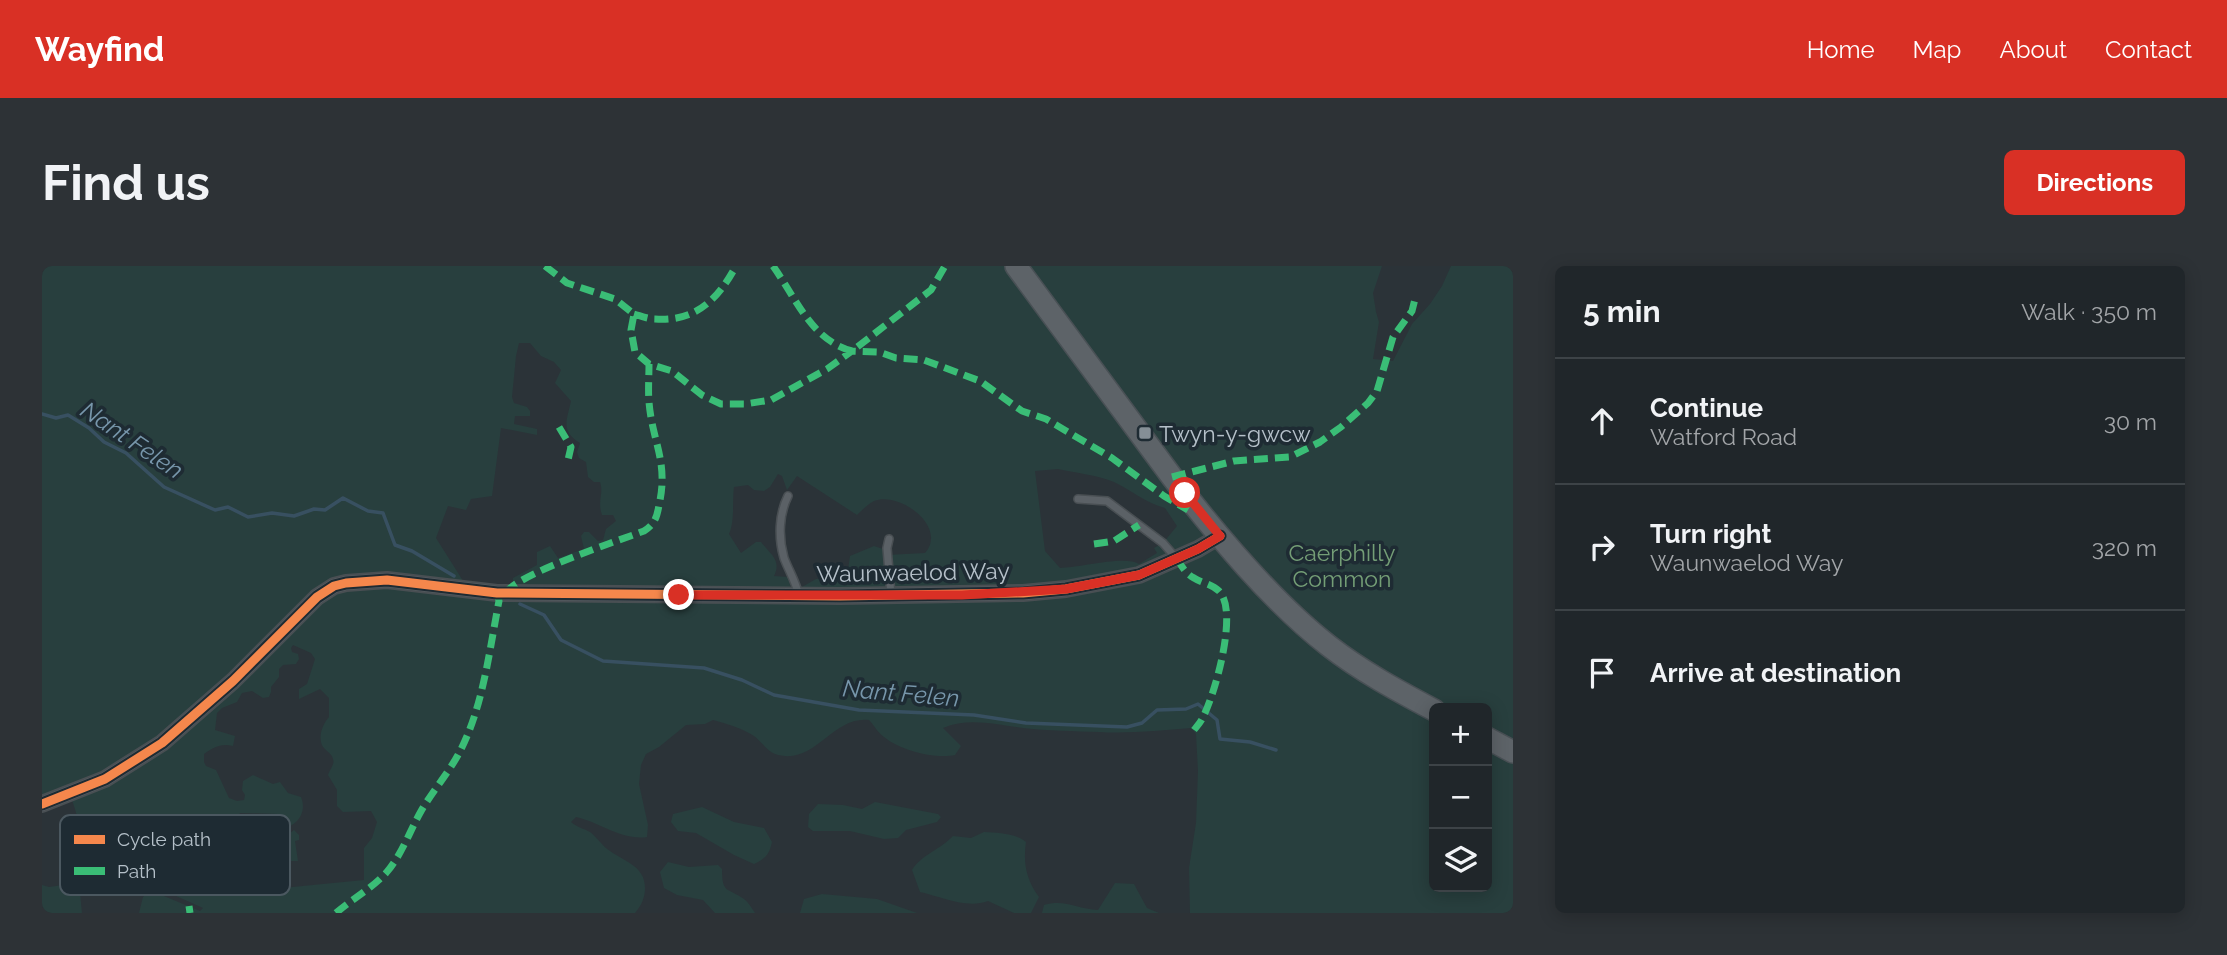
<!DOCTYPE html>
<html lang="en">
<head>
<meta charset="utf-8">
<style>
	:root { --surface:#20262a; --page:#2d3236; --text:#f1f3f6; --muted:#a2a5a8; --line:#3d4347; --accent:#d93025 }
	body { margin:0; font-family:Raleway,sans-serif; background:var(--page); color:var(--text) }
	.controls { position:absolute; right:21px; bottom:21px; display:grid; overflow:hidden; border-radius:10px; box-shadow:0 4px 18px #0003 }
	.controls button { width:63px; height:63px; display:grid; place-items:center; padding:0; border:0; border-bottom:2px solid var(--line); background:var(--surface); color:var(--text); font:35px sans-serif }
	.stop { position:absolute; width:21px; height:21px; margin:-16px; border:5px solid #d93025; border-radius:50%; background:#fff }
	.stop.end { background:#d93025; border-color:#fff; box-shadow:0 2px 7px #0008 }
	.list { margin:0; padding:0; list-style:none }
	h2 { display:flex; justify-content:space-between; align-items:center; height:91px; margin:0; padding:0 28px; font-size:30px }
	h2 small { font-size:23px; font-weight:400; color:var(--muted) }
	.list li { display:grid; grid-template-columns:46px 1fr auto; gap:21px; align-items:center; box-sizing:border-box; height:126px; padding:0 28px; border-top:2px solid var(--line) }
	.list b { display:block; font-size:26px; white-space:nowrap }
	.list p { margin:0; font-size:23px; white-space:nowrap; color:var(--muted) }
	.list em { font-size:23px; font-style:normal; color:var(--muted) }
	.icon { flex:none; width:38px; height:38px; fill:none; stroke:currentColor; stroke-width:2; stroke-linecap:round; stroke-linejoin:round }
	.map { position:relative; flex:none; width:1471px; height:647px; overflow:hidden; border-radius:10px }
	header { display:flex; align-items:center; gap:42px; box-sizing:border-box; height:98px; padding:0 35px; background:var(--accent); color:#fff }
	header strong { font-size:33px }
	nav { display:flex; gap:38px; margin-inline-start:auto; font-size:24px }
	.intro { display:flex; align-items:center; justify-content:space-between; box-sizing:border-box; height:168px; padding:0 42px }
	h1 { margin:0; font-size:49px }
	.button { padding:18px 32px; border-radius:10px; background:var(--accent); color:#fff; font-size:24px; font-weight:700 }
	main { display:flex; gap:42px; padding:0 42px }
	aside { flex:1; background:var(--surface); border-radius:10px; box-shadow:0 4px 18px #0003 }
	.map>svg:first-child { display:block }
</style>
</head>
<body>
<header>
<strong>Wayfind</strong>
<nav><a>Home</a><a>Map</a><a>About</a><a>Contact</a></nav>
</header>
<div class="intro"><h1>Find us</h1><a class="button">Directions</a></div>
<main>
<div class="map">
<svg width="1471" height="647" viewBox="0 0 1471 647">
	<rect width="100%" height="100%" fill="#2b3338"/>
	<!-- green -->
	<path fill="#283f3e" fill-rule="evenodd" d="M0 0H1340L1331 27 1334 46 1337 56 1331 93 1351 95 1370 58 1388 38 1400 20 1409 0H1471V647H1148L1147 602 1154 557 1156 505 1154 468 1149 462C1119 464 1088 468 1057 466 1032 465 1006 465 981 462 955 459 927 451 901 462L919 480 913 489C893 493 859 485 842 471 836 467 832 459 827 454 789 450 773 501 733 488 725 485 719 475 712 470 700 462 685 458 671 454L663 458 644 459 617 481 604 488 599 499 597 518 606 559 605 571C581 575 557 556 534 551L529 556C536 562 541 562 548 566 555 571 560 580 568 585 583 596 603 600 603 622 603 632 599 640 593 647H97L101 631 107 626 117 628 158 645 161 642 114 621 108 620 103 623 50 606C36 590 38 570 35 550 33 542 30 535 28 527L0 538ZM477 77H488L499 90 512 96 519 104 513 117 529 135C525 154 518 165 538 177L535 186 537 192 544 196 546 211 552 216H558C562 227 555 235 560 249H571L574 255 564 263 561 274 556 275 547 266H542L539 270 542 283 516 292 508 280 495 286V299L471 312 469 333 457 335 423 318 394 272 406 240 424 244 429 233 450 230 459 162 495 169V163L472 158 473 150H488V145L485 141 472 137 470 131 474 90ZM1016 203C1035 207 1054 209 1072 216 1089 224 1104 237 1123 242L1135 260 1121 277 1112 282 1115 287 1097 298C1083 289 1037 302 1018 302L1003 285 993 205ZM736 208 740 210 745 224 755 210 815 249C820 244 826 238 832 235 858 225 906 261 883 287L845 289 841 283 832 280 808 290 805 310 774 313 760 321 749 323 746 311 732 310C740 294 728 288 719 276H714L699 287 687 268C693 255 690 236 692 221L706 219 712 224 722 225 728 221ZM251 379 269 387 273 393 265 418 257 423V433L278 423 287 432V451C281 458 276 469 280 479 282 484 290 487 291 493 293 498 288 503 286 509L295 524V540L301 546 329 545 335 556 330 572 322 582V614L230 623 221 621 211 612 212 597 231 571 202 569 196 551 198 547 236 548V563C253 563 266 548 259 531L246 527 238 516 231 518 211 509 201 515 200 524 203 529 202 534 195 535 187 532 174 504 164 500 162 496V488C172 481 179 477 191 480L193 470 173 464 175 447 180 442 195 436 200 427 210 425 221 432 227 431 229 426V421L237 411V403L241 399 254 398 257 393 256 388 250 386 249 382ZM1392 442H1445V621H1392Z
		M833 536 896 548 899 551 895 556 864 564 856 572 842 573 808 565H771L766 561 767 548 776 538 801 539 820 543Z
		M660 541 692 556 722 562 730 576C727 589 724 592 712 598L692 589 654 567 636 565 629 556 631 548Z
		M252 564 257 569V574L253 575 256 595H231C229 580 241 573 252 564Z
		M942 566C956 567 973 567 984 576 981 597 984 613 997 631L989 647H972L946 635C925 643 900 631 878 626L870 604C879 589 899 583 911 570L929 572Z
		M626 596 647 601 676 599 680 603C680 628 685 621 702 633 706 636 710 642 713 647H673L661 634 635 629 622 622 618 606Z
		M36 606 40 647H0V619L7 621 28 618Z
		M1073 617 1092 618 1105 642 1117 647H1000L1002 639C1023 633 1035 643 1056 644Z
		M780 628 835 633 875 647H758L762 633Z"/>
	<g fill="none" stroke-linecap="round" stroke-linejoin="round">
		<!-- stream -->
		<path stroke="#385061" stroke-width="3.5" d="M0 148 14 152 26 149 47 162 62 176 84 187 122 221 173 244 186 241 206 251 230 247 252 250 272 243 283 244 301 232 326 245 341 247 353 279 370 285 412 310
			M478 338 502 349 519 374 561 395 662 402 700 414 732 429 817 444 932 449 984 457 1085 461 1100 457 1115 444 1144 443 1156 438 1175 454 1178 473 1208 476 1234 484"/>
		<!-- service casing -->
		<g stroke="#494f53" stroke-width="10">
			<path id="service" d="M746 230C737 248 736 271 742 292 747 305 754 316 757 330
				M1036 233 1065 235 1121 277 1134 292
				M847 273 845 282 849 329"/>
		</g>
		<!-- minor casing -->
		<g stroke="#494f53" stroke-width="18">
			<path id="minor" d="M0 538 63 513 120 477 191 415 275 331 292 320 304 317 345 314 455 327 798 330 981 327 1024 323 1097 309 1156 283 1178 270"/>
		</g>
		<!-- primary casing -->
		<g stroke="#495055" stroke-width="24">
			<path id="primary" d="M974 0 1130 211C1174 268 1230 336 1287 380 1319 405 1356 425 1392 444
				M1445 472 1471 486"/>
		</g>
		<!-- service -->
		<use href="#service" stroke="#5b6166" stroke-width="7"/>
		<!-- minor -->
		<use href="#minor" stroke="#5b6166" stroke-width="14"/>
		<!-- primary -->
		<use href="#primary" stroke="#5d6368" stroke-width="21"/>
		<!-- quiet -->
		<path stroke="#3abd76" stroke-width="7" stroke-dasharray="14 7" stroke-linecap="butt" d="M503 0 525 17 573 33 592 48 589 64 593 86 607 98 630 105 660 129 679 138H703L729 134 785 103 810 85 837 86 854 92 882 94 938 115 980 145 1004 153 1070 192 1122 230 1146 244
			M731 0C754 32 769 74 810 85L889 24 903 0
			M592 48C599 50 606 53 613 53 654 56 676 33 694 0
			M517 161 529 181 526 194
			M1130 211 1192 195 1248 191 1278 176 1299 161 1326 137 1335 125 1351 71 1370 45 1374 29
			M1052 278 1072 275 1097 259
			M1135 292C1139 300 1144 308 1152 312 1160 317 1170 318 1177 325 1197 345 1173 428 1161 451 1159 456 1155 460 1152 464
			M464 327C473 309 578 274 602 265 613 258 615 251 617 239 627 196 610 175 607 136 606 123 607 111 607 98
			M147 640 148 647
			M294 647C310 633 329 623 344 607 359 590 367 567 378 547 389 527 405 509 416 489 441 443 447 386 457 335L455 327"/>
		<!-- cycleway casing -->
		<g stroke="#1e2b33" stroke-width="13">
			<path id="cycleway" d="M0 538 63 513 120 477 191 415 275 331 292 320 304 317 345 314 455 327 798 330 981 327 1024 323 1097 309 1156 283 1178 270"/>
		</g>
		<!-- cycleway -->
		<use href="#cycleway" stroke="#f5874c" stroke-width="9"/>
	</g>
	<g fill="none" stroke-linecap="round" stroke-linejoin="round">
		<!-- route -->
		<path stroke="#d93025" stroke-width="9" d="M637 329H920L1024 323 1097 309 1156 283 1178 270 1143 227"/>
	</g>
	<!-- markers -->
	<rect fill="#858f96" stroke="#1e2b33" stroke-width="2.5" x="1096" y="160" width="14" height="14" rx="3.5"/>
	<g text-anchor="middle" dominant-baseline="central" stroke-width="7" stroke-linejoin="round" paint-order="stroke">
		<!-- poi labels -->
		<g font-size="23" fill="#b5c0c9" stroke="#1e2b33" text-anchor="start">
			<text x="1117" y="167">Twyn-y-gwcw</text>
		</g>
		<!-- park labels -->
		<g font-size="23" fill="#749e76" stroke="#1e2b33">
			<text x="1300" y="286">Caerphilly<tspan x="1300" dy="26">Common</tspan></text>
		</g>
		<!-- street labels -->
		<g font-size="23" fill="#b5c0c9" stroke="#1e2b33">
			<text transform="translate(871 306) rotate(-1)">Waunwaelod Way</text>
		</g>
		<!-- water labels -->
		<g font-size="24" font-style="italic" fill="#7796ab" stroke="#1e2b33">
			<text transform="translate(90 174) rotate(34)">Nant Felen</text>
			<text transform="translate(859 427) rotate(5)">Nant Felen</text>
		</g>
	</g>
	<!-- legend -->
	<rect x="18" y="549" width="230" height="80" rx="10" fill="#1e2b33" stroke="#4b5860" stroke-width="2"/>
	<rect x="32" y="569" width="31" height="9" fill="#f5874c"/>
	<rect x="32" y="601" width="31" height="8" fill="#3abd76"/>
	<g font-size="19" fill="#b5c0c9">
		<text x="75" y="580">Cycle path</text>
		<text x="75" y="612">Path</text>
	</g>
</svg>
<div class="controls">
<button>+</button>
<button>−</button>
<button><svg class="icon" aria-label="layers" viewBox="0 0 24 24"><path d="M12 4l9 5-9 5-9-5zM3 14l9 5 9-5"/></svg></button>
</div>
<div class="stop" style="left:1143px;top:227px"></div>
<div class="stop end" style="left:637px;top:329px"></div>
</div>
<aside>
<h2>5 min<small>Walk · 350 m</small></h2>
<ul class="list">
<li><svg class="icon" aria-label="ahead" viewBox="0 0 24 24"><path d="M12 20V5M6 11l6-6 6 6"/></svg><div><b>Continue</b><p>Watford Road</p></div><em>30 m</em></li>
<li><svg class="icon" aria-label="right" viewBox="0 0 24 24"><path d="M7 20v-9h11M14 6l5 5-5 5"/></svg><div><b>Turn right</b><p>Waunwaelod Way</p></div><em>320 m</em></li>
<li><svg class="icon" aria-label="arrive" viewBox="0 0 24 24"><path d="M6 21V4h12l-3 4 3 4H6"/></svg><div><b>Arrive at destination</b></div></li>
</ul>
</aside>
</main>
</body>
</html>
